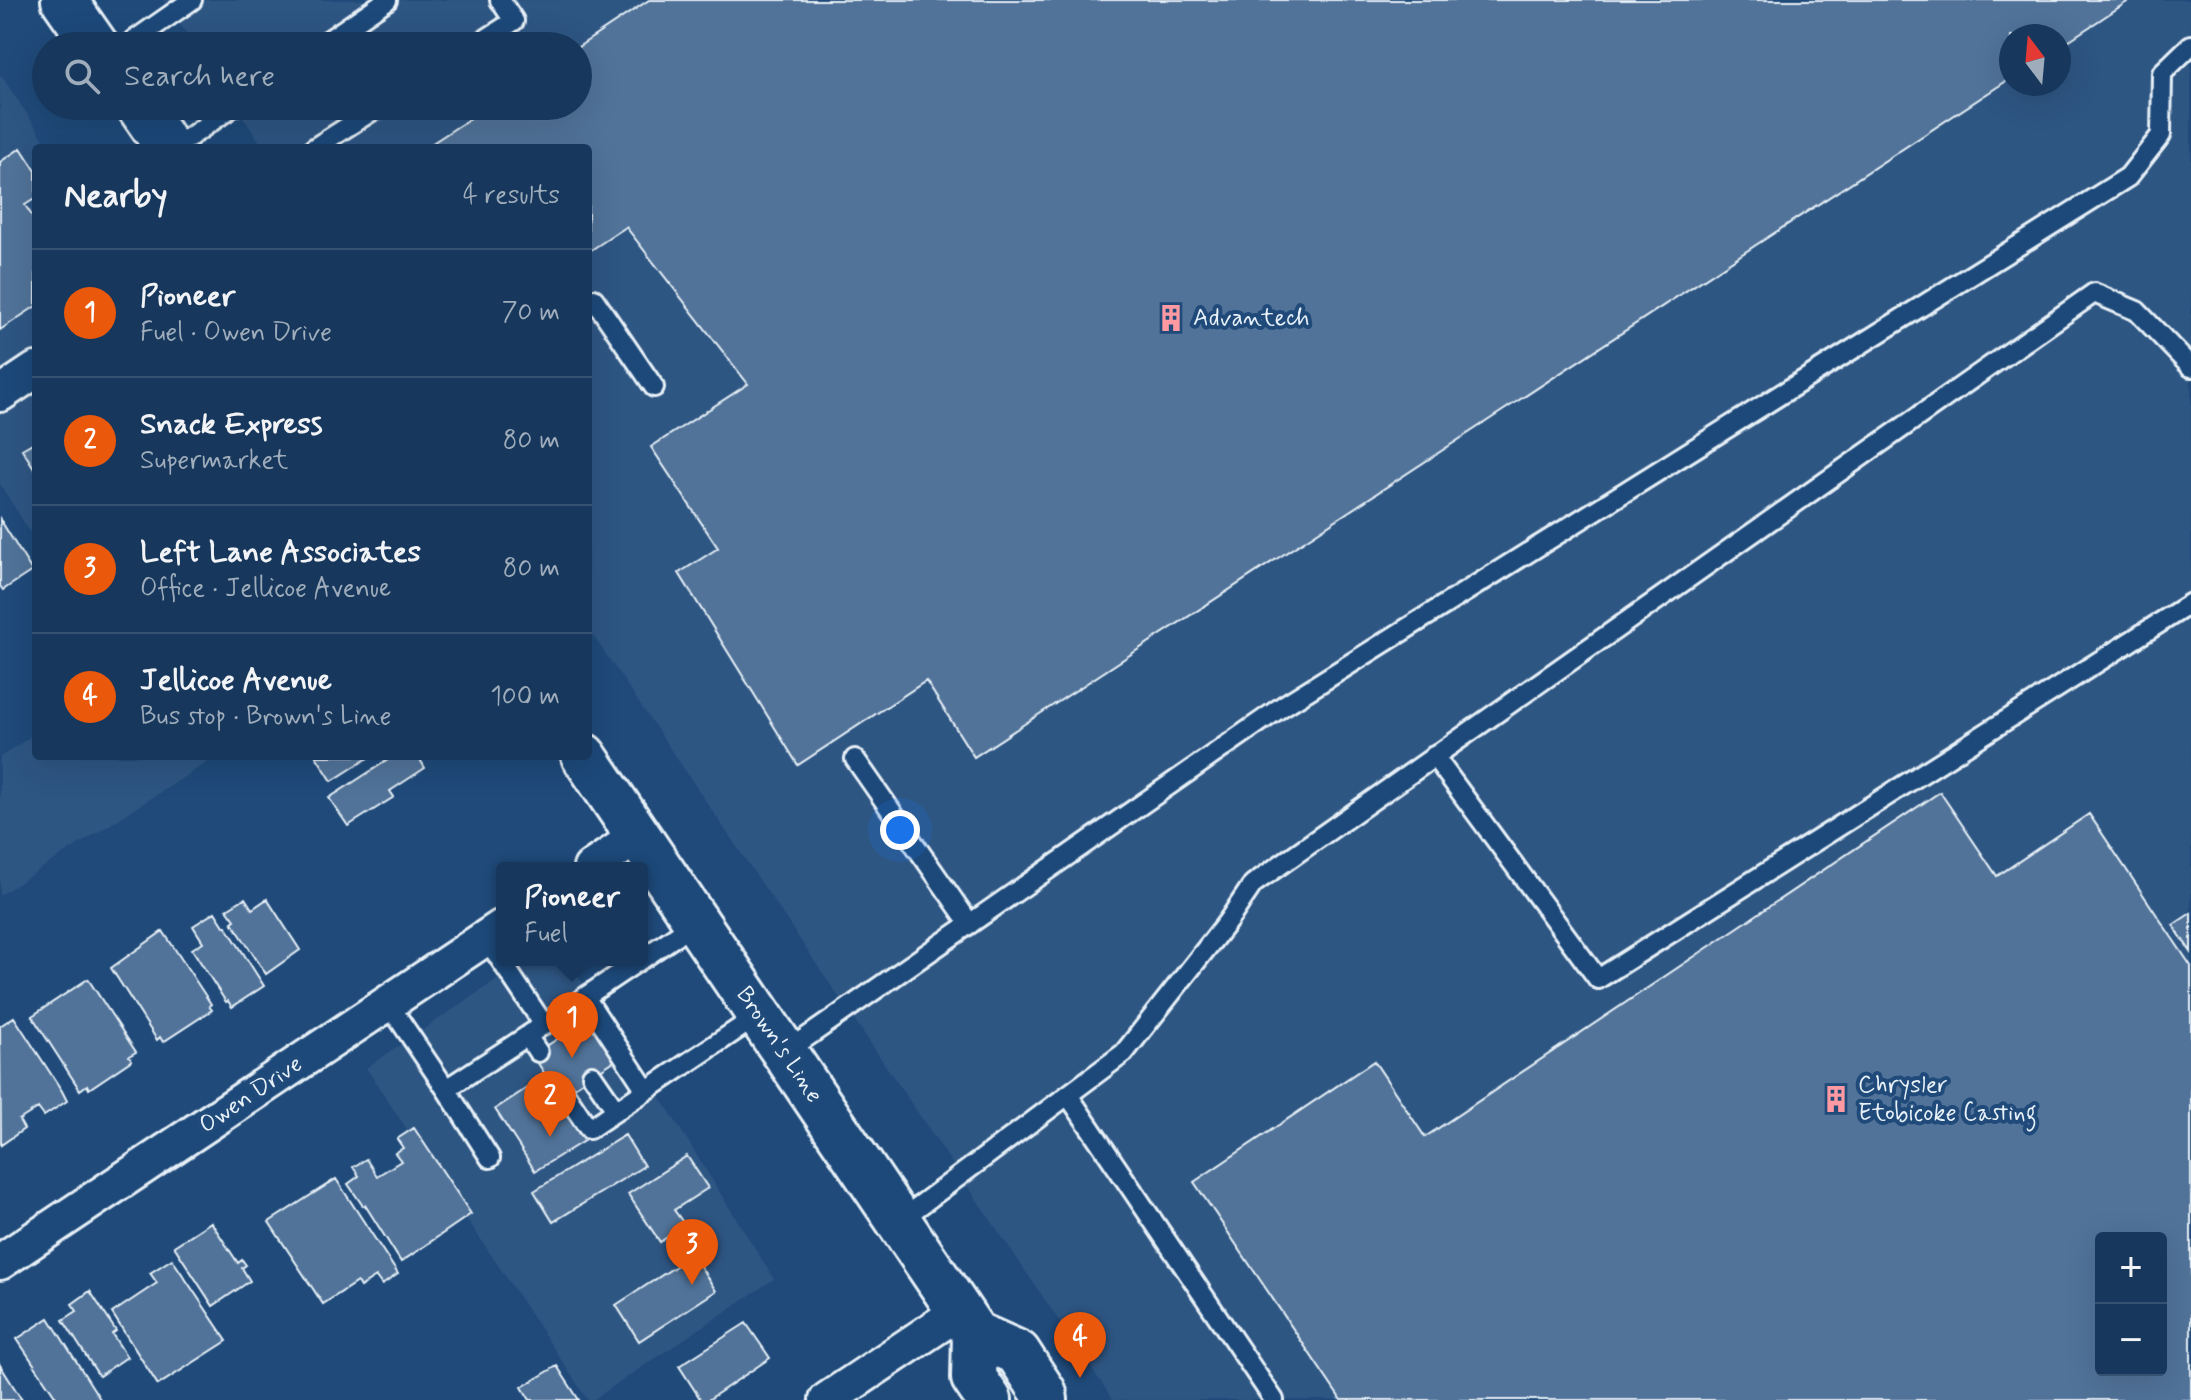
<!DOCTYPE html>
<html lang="en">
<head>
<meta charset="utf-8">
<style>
	:root { --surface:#17385c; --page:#244365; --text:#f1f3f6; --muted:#9eacbb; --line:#365272; --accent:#ea580c }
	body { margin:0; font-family:Mynerve,sans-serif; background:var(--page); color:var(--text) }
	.controls { position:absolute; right:24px; bottom:24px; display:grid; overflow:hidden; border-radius:8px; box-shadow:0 8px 32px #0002 }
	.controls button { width:72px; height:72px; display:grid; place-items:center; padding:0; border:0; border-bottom:2px solid var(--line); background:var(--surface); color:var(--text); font:40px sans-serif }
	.compass { position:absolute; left:1999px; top:24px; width:72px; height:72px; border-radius:50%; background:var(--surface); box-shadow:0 8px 32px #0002; rotate:344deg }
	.you { position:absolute; left:900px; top:830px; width:28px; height:28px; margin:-20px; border:6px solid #fff; border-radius:50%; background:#1a73e8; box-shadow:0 0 0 12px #1a73e833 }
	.badge { display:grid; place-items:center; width:52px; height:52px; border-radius:50%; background:var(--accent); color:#fff; font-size:26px; font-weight:700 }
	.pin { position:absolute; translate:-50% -66px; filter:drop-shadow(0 2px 4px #0008) }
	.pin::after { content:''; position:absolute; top:42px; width:28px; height:24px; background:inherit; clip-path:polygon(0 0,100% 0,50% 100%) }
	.popup { position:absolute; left:496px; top:862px; width:152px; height:104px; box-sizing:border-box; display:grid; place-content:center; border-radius:8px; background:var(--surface); filter:drop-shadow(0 2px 6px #0005); font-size:26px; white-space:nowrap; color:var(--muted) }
	.popup b { font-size:30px; color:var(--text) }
	.popup::after { content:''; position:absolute; left:50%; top:100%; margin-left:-16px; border:16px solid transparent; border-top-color:var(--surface) }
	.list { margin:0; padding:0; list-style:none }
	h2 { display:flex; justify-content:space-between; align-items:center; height:104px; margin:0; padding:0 32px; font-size:34px }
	h2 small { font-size:26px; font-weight:400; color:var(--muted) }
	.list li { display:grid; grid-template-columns:52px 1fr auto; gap:24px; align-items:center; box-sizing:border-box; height:128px; padding:0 32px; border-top:2px solid var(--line) }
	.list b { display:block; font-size:30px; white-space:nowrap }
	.list p { margin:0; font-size:26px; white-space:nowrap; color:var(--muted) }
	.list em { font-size:26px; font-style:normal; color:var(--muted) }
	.icon { flex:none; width:44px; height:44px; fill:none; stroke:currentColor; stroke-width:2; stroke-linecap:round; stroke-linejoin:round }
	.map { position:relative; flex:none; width:2191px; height:1400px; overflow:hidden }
	.search { position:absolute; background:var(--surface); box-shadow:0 8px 32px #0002; left:32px; top:32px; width:560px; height:88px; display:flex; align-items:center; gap:20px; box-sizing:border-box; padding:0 28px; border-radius:44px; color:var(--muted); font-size:30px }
	.panel { position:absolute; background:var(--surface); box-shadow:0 8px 32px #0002; left:32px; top:144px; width:560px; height:616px; border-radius:8px }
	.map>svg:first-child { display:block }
</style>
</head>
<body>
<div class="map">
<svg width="2191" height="1400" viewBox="0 0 2191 1400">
	<rect width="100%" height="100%" fill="#1f4a7a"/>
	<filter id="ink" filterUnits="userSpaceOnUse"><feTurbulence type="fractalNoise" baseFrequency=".0125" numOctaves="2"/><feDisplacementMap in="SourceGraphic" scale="16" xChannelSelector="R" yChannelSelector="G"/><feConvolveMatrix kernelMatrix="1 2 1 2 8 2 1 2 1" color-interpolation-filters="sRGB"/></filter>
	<g filter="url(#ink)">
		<!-- built -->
		<path fill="#2e5683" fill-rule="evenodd" d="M163 0H2191V1400H1113L588 628V148H264L235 106H578V46H195ZM2011 36H2059V84H2011ZM2101 1238H2161V1370H2101Z
			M0 74 50 148H36V542L0 484Z
			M36 733V756H217L0 895V757Z
			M526 960H567L658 1093 774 1279 593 1400H588L366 1068Z"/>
		<!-- building -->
		<path fill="#517399" stroke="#e8f1f8" stroke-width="2" fill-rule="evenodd" d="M649 0H2130L2059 47V36H2011V78L974 757 926 681 798 765 679 573 718 548 651 447 748 384 626 227 588 252V148H425L489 106H578V47Z
			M21 148 36 171V198L25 205 36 222V306L0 330V162Z
			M36 441V471L22 449Z
			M0 519 32 571 3 590 0 586Z
			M316 756H371L332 781Z
			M394 756H418L425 768 390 791 394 797 348 826 329 798Z
			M1940 792 1997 876 2089 814 2191 966V1400H1341L1194 1182 1374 1061 1425 1137ZM2101 1238H2161V1370H2101Z
			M245 898 252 909 267 899 300 950 266 974 232 922 235 920 227 909Z
			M215 912 224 926H226L264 986 232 1007 228 1001 226 1002 192 949 203 942 193 926Z
			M2191 913V952L2173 925Z
			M163 931 211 1004 209 1006 212 1010 163 1042 160 1037 157 1040 111 968Z
			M88 979 136 1052 129 1056 132 1060 89 1089 87 1085 80 1090 32 1016Z
			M592 1016 617 1059 559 1097 533 1055Z
			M14 1017 62 1091 67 1101 44 1116 38 1108 19 1120 24 1129 1 1145 0 1026Z
			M547 1075 587 1139 535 1171 495 1109Z
			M414 1128 471 1214 401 1262 365 1205 363 1206 348 1184 359 1176 353 1167 366 1159 377 1176 401 1161 395 1153 403 1148 397 1139Z
			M625 1135 644 1166 553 1222 534 1191Z
			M687 1156 708 1188 674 1210 685 1225 660 1242 628 1194Z
			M336 1179 398 1274 382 1285 376 1277 360 1287 357 1282 323 1304 269 1222Z
			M211 1222 238 1263 242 1260 246 1265 242 1268 250 1281 213 1306 174 1246Z
			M693 1255 716 1291 639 1341 616 1305Z
			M172 1259 227 1341 158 1385 112 1313 157 1283 150 1273Z
			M90 1291 116 1331 112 1334 127 1357 99 1376 63 1320 77 1311 72 1304Z
			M49 1318 100 1399 98 1400H58L17 1339Z
			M746 1323 770 1358 708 1400H701L679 1366Z
			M0 1365 22 1400H0Z
			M557 1366 579 1400H530L522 1387Z"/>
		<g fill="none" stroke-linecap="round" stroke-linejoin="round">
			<!-- service casing -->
			<g stroke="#e8f1f8" stroke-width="24">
				<path id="service" d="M126 46 192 0
					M320 46 387 0
					M475 46 514 21 500 0
					M174 148 234 106
					M314 148 380 106
					M588 303 594 299 654 387
					M1434 756 1598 979 2191 603
					M855 759 970 924
					M486 938 544 1025
					M642 959 696 922
					M585 997 646 1090
					M388 1003 446 1089 527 1036 538 1052
					M527 1036 640 960
					M784 1053 1283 706 2128 177 2161 135 2162 73 2191 45
					M592 1075 616 1110
					M446 1089 490 1158
					M565 1093 589 1129 759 1015
					M1068 1095 1274 1400
					M899 1221 1124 1053 1228 921 1253 884 2094 293 2137 311 2191 367"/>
			</g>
			<!-- minor casing -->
			<g stroke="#e8f1f8" stroke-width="40">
				<path id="minor" d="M0 394 36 370
					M591 868 638 836
					M0 1262 502 927
					M827 1400 960 1311"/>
			</g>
			<!-- primary casing -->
			<g stroke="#e8f1f8" stroke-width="50">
				<path id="primary" d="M64 0 96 46
					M139 106 168 148
					M584 756 975 1334 1018 1353 1044 1393 1045 1400
					M975 1334 974 1378 989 1400"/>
			</g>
			<!-- service -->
			<use href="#service" stroke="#1f4a7a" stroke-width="18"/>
			<!-- minor -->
			<use href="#minor" stroke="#1f4a7a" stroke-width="34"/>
			<!-- primary -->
			<use href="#primary" stroke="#1f4a7a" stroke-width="44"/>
		</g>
	</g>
	<!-- icons -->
	<defs>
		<g id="building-bare" transform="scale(2.16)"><path d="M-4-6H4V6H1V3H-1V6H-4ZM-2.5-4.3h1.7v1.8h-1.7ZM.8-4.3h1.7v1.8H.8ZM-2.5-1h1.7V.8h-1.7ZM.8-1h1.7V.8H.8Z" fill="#ff9aa2" stroke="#1f4a7a" stroke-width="2.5" paint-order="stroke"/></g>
	</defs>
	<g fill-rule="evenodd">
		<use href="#building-bare" x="1171" y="318"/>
		<use href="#building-bare" x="1836" y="1099"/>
	</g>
	<g text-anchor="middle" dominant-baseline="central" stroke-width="8" stroke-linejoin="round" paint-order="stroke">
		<!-- poi labels -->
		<g font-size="24" fill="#e8f1f8" stroke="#1f4a7a" text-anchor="start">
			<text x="1193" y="318">Advantech</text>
			<text x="1858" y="1085">Chrysler<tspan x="1858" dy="28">Etobicoke Casting</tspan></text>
		</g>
		<!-- street labels -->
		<g font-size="24" fill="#e8f1f8" stroke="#1f4a7a">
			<text transform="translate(779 1045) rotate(56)">Brown's Line</text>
			<text transform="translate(251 1095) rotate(-34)">Owen Drive</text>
		</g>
	</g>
</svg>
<div class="controls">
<button>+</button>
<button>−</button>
</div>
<svg class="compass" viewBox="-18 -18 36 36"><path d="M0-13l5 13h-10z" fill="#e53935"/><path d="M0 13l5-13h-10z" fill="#9eacbb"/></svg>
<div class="you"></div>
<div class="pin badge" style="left:572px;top:1058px">1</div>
<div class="popup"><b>Pioneer</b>Fuel</div>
<div class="pin badge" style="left:550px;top:1137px">2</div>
<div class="pin badge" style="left:692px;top:1285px">3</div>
<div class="pin badge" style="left:1080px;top:1378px">4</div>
<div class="search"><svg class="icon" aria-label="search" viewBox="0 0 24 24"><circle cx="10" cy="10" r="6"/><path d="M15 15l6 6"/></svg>Search here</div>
<section class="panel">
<h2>Nearby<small>4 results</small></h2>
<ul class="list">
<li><span class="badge">1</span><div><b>Pioneer</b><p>Fuel · Owen Drive</p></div><em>70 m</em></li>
<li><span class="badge">2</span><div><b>Snack Express</b><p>Supermarket</p></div><em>80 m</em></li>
<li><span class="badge">3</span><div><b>Left Lane Associates</b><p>Office · Jellicoe Avenue</p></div><em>80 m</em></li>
<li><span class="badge">4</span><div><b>Jellicoe Avenue</b><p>Bus stop · Brown's Line</p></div><em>100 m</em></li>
</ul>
</section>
</div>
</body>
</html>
